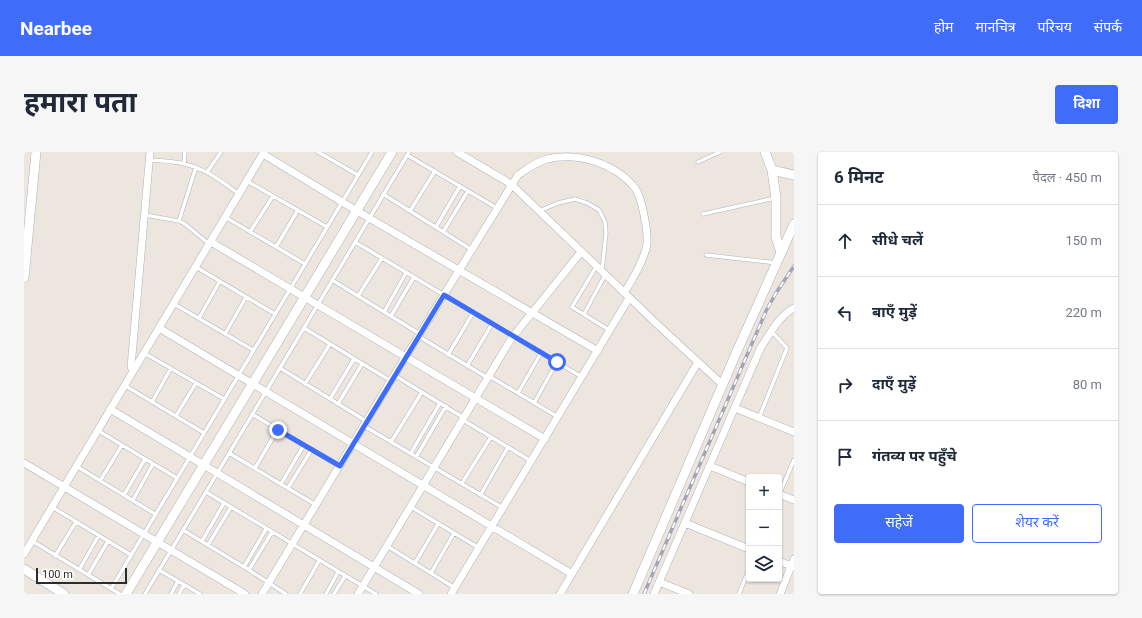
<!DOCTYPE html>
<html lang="hi">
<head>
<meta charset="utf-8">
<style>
	:root { --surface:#fff; --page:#f6f6f7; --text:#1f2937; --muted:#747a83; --line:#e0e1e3; --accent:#3f6dfa }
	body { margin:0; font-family:Roboto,"Noto Sans Devanagari",sans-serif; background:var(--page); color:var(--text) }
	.controls { position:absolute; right:12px; bottom:12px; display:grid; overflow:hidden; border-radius:4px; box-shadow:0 1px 3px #0004 }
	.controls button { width:36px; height:36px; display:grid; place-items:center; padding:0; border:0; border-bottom:1px solid var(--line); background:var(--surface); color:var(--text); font:20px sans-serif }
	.scale { position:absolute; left:12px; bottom:10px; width:91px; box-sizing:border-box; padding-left:4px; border:2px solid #2c2c2c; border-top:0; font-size:11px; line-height:14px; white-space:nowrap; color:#2c2c2c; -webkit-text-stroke:3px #fff; paint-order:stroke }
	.stop { position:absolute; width:12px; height:12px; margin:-9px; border:3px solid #3f6dfa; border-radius:50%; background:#fff }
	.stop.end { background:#3f6dfa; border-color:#fff; box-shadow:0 1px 4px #0008 }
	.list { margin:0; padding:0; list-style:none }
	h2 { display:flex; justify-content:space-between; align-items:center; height:52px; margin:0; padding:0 16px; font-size:17px }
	h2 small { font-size:13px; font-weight:400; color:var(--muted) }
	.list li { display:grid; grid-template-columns:26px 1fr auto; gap:12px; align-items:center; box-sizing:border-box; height:72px; padding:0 16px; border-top:1px solid var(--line) }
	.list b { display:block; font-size:15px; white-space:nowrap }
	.list em { font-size:13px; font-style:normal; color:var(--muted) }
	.actions { display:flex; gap:8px; padding:12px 16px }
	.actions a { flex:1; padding:9px 0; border:1px solid var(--accent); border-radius:4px; text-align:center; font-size:14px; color:var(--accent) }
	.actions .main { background:var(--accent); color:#fff }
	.icon { flex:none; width:22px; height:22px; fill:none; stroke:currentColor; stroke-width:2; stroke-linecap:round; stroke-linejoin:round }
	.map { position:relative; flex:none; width:770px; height:442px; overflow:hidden; border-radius:4px }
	header { display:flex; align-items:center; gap:24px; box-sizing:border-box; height:56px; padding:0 20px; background:var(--accent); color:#fff }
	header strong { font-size:19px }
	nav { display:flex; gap:22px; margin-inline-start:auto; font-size:14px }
	.intro { display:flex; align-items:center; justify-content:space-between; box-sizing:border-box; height:96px; padding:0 24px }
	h1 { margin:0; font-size:28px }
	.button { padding:10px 18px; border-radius:4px; background:var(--accent); color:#fff; font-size:14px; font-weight:700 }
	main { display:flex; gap:24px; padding:0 24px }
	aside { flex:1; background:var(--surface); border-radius:4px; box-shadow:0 1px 3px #0004 }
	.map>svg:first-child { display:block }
</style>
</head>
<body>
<header>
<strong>Nearbee</strong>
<nav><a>होम</a><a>मानचित्र</a><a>परिचय</a><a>संपर्क</a></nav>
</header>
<div class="intro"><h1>हमारा पता</h1><a class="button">दिशा</a></div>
<main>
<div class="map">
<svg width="770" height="442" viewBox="0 0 770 442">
	<rect width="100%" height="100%" fill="#ede6de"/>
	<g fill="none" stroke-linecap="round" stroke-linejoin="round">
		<!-- service casing -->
		<g stroke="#afb2bc" stroke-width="4.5">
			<path id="service" d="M294 0 334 23
				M383 3 473 56
				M125 8C137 9 149 9 160 12 181 16 198 30 215 42
				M674 10 696 0
				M160 12 161 0
				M183 20 197 0
				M223 29 303 75
				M359 42 448 98
				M386 59 411 19
				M515 59 534 51 551 47 563 51 575 58 581 70 582 81 578 119
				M679 62 751 46
				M121 63 155 69 161 72 185 92
				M201 65 281 112
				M155 69 172 15
				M412 75 436 34
				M226 80 249 44
				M419 80 444 39
				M331 90 558 225
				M252 95 274 58
				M682 103 753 111
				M172 115 251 162
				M572 115 548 155 585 178
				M308 128 396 182
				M334 144 358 106
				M150 152 229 198
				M360 160 382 121
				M560 162 581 123
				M367 164 390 125
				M175 166 196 129
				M280 176 367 229
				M201 182 222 145
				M394 184 464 226
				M120 201 200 247
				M424 203 449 161
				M443 214 468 172
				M256 216 342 269
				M370 223 440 266
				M465 224 534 265
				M281 232 306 192
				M100 233 180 281
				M494 241 517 201
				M306 247 330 207
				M128 250 147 216
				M510 251 533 210
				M314 252 338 212
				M228 262 315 314
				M152 264 172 231
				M735 266 763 196 748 180
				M439 268 507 309
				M340 274 479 356
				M73 278 153 326
				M367 290 398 240
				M205 301 292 353
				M387 301 416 251
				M392 305 422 254
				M52 314 131 362
				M231 316 254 277
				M76 329 98 293
				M438 331 467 285
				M257 332 280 293
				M264 336 288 297
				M182 340 352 442
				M457 342 484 295
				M100 343 121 307
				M755 343 770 308
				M109 348 129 312
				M28 355 107 403
				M387 355 455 396
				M159 378 225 418 262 442
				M8 389 96 442
				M178 389 200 351
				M184 393 207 355
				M363 394 431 436
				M31 404 52 370
				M391 411 414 372
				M220 415 242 377
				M55 418 75 383
				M135 418 176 442
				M225 418 248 380
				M407 421 430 381
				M64 423 84 389
				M87 437 348 0
				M121 442 385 0
				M147 442 154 429
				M155 442 160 433
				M276 442 295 409
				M302 442 314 420
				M310 442 321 424
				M715 442 725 417"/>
		</g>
		<!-- minor casing -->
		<g stroke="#afb2bc" stroke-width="8">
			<path id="minor" d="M433 0 487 32 635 174 699 233
				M239 2 333 59 574 199
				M187 90 521 287
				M135 176 548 422
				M110 218 107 215 126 0
				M711 256 770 280
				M86 257 395 442
				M0 311 221 442
				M686 314 725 330
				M755 342 770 348
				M661 371 725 397
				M0 402 240 0
				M755 409 770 415
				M635 430 665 442
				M238 442 363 235 494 23C503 17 512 10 523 7 554 0 591 11 611 36 618 46 624 79 623 92 621 106 608 129 600 141
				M334 442 487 187 557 100
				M427 442 605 146
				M536 442 674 210
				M630 442 737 195C746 182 755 164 770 156
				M756 442 770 407"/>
		</g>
		<!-- tertiary casing -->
		<g stroke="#afb2bc" stroke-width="10">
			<path id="tertiary" d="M741 0 748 18 752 46V85L757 101
				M748 18 770 23
				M0 126 12 0
				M0 417 40 442
				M102 442 368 0
				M609 442 710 206 770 72"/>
		</g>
		<!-- service -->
		<use href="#service" stroke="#fff" stroke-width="3.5"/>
		<!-- minor -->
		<use href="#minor" stroke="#fff" stroke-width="7"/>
		<!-- tertiary -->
		<use href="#tertiary" stroke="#fff" stroke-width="9"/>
		<!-- rail casing -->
		<g stroke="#a1a5b6" stroke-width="3.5">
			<path id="rail" d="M620 442 742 159 752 141 770 114"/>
		</g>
		<!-- rail -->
		<use href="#rail" stroke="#fff" stroke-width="2" stroke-dasharray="6" stroke-linecap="butt"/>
	</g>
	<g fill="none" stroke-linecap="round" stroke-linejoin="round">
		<!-- route -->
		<path stroke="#3f6dfa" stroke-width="5" d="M254 278 316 314 420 143 533 210"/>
	</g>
</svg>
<div class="controls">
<button>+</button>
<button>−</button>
<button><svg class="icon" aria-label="layers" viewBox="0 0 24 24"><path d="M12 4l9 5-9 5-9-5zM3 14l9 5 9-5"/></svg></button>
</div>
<div class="scale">100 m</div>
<div class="stop" style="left:533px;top:210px"></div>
<div class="stop end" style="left:254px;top:278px"></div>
</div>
<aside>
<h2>6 मिनट<small>पैदल · 450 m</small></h2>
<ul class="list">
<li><svg class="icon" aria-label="ahead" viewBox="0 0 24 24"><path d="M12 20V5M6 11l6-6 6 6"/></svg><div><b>सीधे चलें</b></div><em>150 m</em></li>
<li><svg class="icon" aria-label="left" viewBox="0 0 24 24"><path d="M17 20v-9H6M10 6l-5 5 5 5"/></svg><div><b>बाएँ मुड़ें</b></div><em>220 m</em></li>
<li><svg class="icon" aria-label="right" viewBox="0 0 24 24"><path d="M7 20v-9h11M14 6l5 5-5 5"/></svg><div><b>दाएँ मुड़ें</b></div><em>80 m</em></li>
<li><svg class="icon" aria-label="arrive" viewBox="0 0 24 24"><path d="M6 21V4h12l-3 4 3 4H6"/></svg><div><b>गंतव्य पर पहुँचे</b></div></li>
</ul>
<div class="actions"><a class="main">सहेजें</a><a>शेयर करें</a></div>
</aside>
</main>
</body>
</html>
